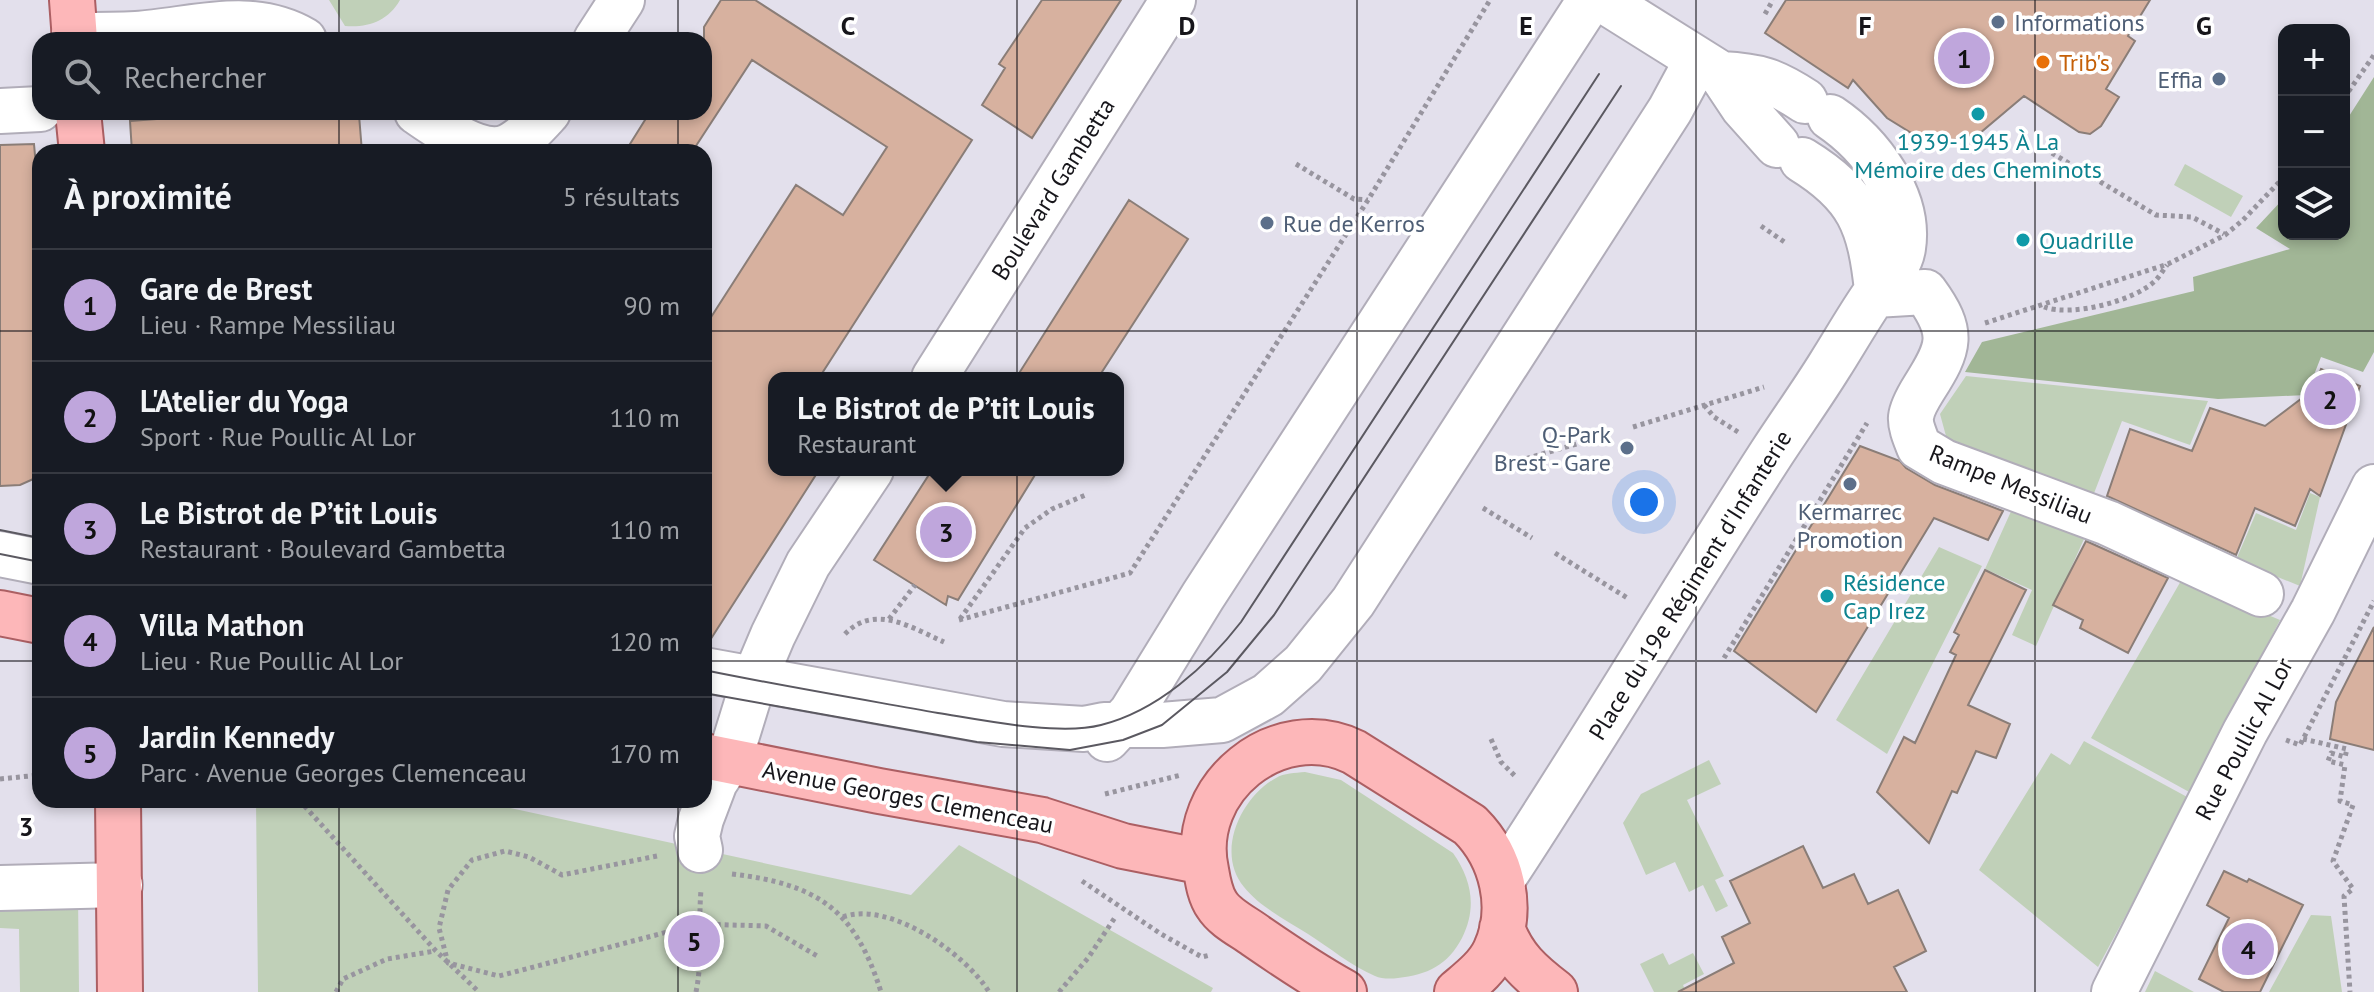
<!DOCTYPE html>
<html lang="fr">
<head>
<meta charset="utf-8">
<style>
	:root { --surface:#171b24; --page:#20242c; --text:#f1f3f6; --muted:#9ea1a6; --line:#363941; --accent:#bfa6dc }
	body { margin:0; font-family:"PT Sans",sans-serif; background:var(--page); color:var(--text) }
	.controls { position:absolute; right:24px; top:24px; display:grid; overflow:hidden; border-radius:16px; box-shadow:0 4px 12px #0003 }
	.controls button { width:72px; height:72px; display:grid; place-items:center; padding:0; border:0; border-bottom:2px solid var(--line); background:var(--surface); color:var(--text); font:40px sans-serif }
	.you { position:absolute; left:1644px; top:502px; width:28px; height:28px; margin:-20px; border:6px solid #fff; border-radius:50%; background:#1a73e8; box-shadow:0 0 0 12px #1a73e833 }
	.badge { display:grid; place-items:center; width:52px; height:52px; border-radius:50%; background:var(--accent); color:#111; font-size:26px; font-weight:700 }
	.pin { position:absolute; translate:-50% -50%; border:4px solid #fff; box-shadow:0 2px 8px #0006 }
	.popup { position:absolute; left:768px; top:372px; width:356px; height:104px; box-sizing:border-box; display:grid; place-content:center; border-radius:16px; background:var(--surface); filter:drop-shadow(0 2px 6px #0005); font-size:26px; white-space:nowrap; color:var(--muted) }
	.popup b { font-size:30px; color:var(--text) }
	.popup::after { content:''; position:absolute; left:50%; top:100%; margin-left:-16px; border:16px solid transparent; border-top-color:var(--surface) }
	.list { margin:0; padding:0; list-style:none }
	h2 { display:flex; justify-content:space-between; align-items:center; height:104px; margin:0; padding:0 32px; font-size:34px }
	h2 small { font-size:26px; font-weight:400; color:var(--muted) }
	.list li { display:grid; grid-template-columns:52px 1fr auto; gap:24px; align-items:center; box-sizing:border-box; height:112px; padding:0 32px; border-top:2px solid var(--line) }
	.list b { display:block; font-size:30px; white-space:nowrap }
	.list p { margin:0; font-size:26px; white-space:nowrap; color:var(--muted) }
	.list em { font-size:26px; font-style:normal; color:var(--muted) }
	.icon { flex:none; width:44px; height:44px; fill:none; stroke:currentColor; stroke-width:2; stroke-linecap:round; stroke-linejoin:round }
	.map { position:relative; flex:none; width:2374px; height:992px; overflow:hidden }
	.search { position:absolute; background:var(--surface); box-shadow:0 4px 12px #0003; left:32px; top:32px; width:680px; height:88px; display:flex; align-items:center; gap:20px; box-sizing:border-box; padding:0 28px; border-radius:24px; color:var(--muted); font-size:30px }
	.panel { position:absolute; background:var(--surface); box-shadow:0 4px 12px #0003; left:32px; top:144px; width:680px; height:664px; border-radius:24px }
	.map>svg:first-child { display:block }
</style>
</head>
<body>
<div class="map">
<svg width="2374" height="992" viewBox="0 0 2374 992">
	<rect width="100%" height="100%" fill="#e3e0ec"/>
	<!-- green -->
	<path fill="#c0d0b8" d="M329 0H400C388 21 368 28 345 26Z
		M2185 164 2243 196 2231 217 2174 185Z
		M1966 376 2208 401 2190 445 2122 421 2091 501 1949 447 1940 414Z
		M2310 493 2320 497 2300 586 2236 560 2256 513 2296 530Z
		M2013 507 2084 539 2036 646 2012 635 2032 590 1985 569Z
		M1939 547 1982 566 1887 754 1836 720Z
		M2182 579 2280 620 2191 793 2091 738Z
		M2084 741 2189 798 2098 967 1979 870 2051 753 2070 765Z
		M1709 760 1721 784 1687 800 1724 876 1715 880 1728 906 1716 912 1703 885 1689 892 1675 862 1646 875 1623 823 1641 794Z
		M1305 772 1341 780 1453 853C1472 880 1477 908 1462 938 1448 965 1427 975 1398 978 1391 979 1381 979 1375 976 1351 966 1329 947 1308 934 1286 920 1260 907 1244 887 1215 852 1241 797 1276 778 1284 773 1295 773 1305 772Z
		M256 800H473L911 895 959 845 1213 988 1211 992H258Z
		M0 890 78 893 79 992H20L19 929 0 928Z
		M2311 915 2331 916 2342 992H2269Z
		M1663 953 1669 965 1693 953 1704 974 1683 985 1686 992H1654L1640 964Z
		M2155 971 2194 992H2145Z"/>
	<!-- forest -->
	<path fill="#a1b696" d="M2374 77V352L2363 372 2321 357 2306 395 2218 399 1965 372 1982 342 2194 291 2193 277 2290 249 2256 228 2284 198V234H2344V124Z"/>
	<!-- building -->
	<path fill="#d7b19f" stroke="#8a7d77" stroke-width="2" d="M721 0H755L972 140 819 378H774V470H819L707 645 704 646V328L796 185 843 215 887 147 752 60 692 152H625L650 112H704V27Z
		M1042 0H1121L1032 138 982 105 1005 68 999 64Z
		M1786 0H2150L2128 36 2135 41 2106 89 2119 97 2101 126 2090 134 2079 132 2024 96 1980 133 1962 139 1940 141 1913 134 1887 118 1853 80 1848 88 1765 33Z
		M251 112H314L315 118 359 115 362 152H132L130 121Z
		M34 144 40 211V476L20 485 0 486V145Z
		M1129 200 1188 239 1098 378H1016Z
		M2321 369 2360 386 2320 496 2310 489 2295 526 2255 508 2236 555 2107 496 2130 429 2192 451 2210 408 2265 426 2314 389Z
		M1860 446 1900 461 1906 468 1935 485 2003 511 1988 540 1934 518 1816 712 1734 651Z
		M932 470H1038L958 600 948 596 946 605 874 560Z
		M2086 541 2168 578 2128 653 2080 628 2083 620 2053 605Z
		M1985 570 2026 590 1968 705 2010 724 1996 758 1976 751 1957 793 1952 791 1929 843 1877 792 1904 737 1915 743 1956 655 1950 652 1959 635 1954 632Z
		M2374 627V750L2330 739 2336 702Z
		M1803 846 1823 888 1854 874 1868 904 1898 890 1926 951 1894 967 1907 992H1678L1734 963 1722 937 1750 923 1730 881Z
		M2224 871 2247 882 2249 879 2303 905 2260 992H2224L2199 979 2229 918 2207 905Z"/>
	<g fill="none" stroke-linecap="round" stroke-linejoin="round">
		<!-- minor casing -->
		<g stroke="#b1adb9" stroke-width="48">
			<path id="minor" d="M1603 0 1721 74 1743 107 1777 145
				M74 35C95 35 116 35 136 34 194 30 251 9 304 40
				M596 40 622 0
				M1721 74C1759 76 1773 80 1805 101
				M0 111 40 109
				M417 112C439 127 482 159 509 146 524 139 537 124 548 112
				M1802 160C1859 195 1870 225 1877 290
				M1875 295 1925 292C1955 333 1950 347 1924 388 1919 396 1912 408 1911 417 1910 426 1916 439 1919 447L1944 462 2108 523 2261 594
				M934 378 1173 0
				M0 554 40 562
				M704 670 1003 724 1084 729 1104 725H1162L1222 720 1268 695 1303 664 1353 602 1670 110 1697 60
				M1107 739 1131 713 1203 596 1590 0
				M700 850 697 836 701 819 715 782 729 761 754 680 773 635 808 564 871 470
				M1502 880C1595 739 1681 593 1773 451 1792 422 1812 394 1830 365 1844 343 1857 320 1872 298 1883 283 1900 268 1903 248 1911 197 1870 144 1830 117
				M0 888 120 885
				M2114 992 2245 732 2313 611 2374 487"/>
		</g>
		<!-- major casing -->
		<g stroke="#ac5f63" stroke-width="48">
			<path id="major" d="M72 0 75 40
				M78 112 82 152
				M0 613 40 621
				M704 756 879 791 1042 820 1123 846 1204 862
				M118 800 120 992
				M1502 928C1513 958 1530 973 1555 992
				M1344 992C1313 975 1285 956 1256 936 1244 927 1225 918 1217 905 1210 895 1208 882 1206 870 1188 788 1278 715 1354 752L1470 825C1502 857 1515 908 1495 951 1487 968 1471 980 1457 992"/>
		</g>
		<!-- path -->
		<path stroke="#98959f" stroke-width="5" stroke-dasharray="4 4" stroke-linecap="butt" d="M1765 14 1773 0
			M2344 98 2374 55
			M2045 149 2156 215 2192 217 2224 234
			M1296 164 1354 199 1368 200
			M1761 226 1786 243
			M2044 307C2072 317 2134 301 2155 281 2160 276 2163 270 2167 265
			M1985 323 2168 264 2225 235 2243 220 2284 177
			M1704 405 1714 417 1738 432
			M1633 427 1764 387
			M1511 463 1594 439
			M1483 508 1532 538
			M1555 553 1629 599
			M889 619 915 585
			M960 619 1025 528 1052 509 1088 494
			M959 620 1130 573 1368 200 1490 0
			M845 634C875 603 912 628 944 642
			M1724 658 1867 423
			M1491 739 1501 762 1517 778
			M2303 739 2347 749 2345 757 2331 753 2328 761 2345 765 2340 801 2353 805 2333 861 2353 889 2344 896 2350 992
			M2286 740 2300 745 2374 601
			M0 779 40 775
			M1105 794 1181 775
			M299 800 436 951 479 992
			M657 856 562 875 529 857 505 851 472 860 448 890 439 928 448 963 499 976 698 924 766 926 819 957
			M732 874C817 884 855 909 881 992
			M1082 881 1161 934 1202 957 1210 955
			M843 917C889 900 966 954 989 992
			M336 992 343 979 387 959 435 951
			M696 992C703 958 698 925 701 890
			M1059 992 1088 958 1116 916"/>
		<!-- minor -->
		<use href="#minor" stroke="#fff" stroke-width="44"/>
		<!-- major -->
		<use href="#major" stroke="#fdb7b9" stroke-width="44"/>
		<!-- tram -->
		<path stroke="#5b5961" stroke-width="2" d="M0 530 40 538
			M0 554 40 562
			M704 670C782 686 860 699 938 713 982 720 1059 736 1101 725 1157 711 1207 666 1241 622L1599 74
			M704 693 977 742 1070 750 1123 740 1162 725 1227 672 1274 615 1621 86"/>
	</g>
	<!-- grid -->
	<path fill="none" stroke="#17161b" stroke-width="2" stroke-opacity="0.55" d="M339 0V40M678 0V40M1017 0V992M1357 0V992M1696 0V992M2035 0V992M339 112V152M678 112V152M0 331H40M704 331H2374M0 661H40M704 661H2374M339 800V992M678 800V992"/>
	<!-- markers -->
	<g fill="#5c6f8a" stroke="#fff" stroke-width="3">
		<circle cx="1998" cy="22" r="8"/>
		<circle cx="2219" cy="79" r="8"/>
		<circle cx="1267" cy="223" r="8"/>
		<circle cx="1627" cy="448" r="8"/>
		<circle cx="1850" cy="484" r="8"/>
	</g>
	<circle fill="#e8710a" stroke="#fff" stroke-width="3" cx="2043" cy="62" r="8"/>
	<g fill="#0f9aa8" stroke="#fff" stroke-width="3">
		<circle cx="1978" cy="114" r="8"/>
		<circle cx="2023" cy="240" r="8"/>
		<circle cx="1827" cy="596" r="8"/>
	</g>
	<g text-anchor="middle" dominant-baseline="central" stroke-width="7" stroke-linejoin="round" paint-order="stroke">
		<!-- service labels -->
		<g font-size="24" fill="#4e5e75" stroke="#fff" text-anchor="start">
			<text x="2014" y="22">Informations</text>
			<text x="2203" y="79" text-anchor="end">Effia</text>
			<text x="1283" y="223">Rue de Kerros</text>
			<text x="1611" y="434" text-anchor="end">Q-Park<tspan x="1611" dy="28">Brest - Gare</tspan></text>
			<text x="1850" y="511" text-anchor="middle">Kermarrec<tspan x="1850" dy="28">Promotion</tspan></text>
		</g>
		<!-- food labels -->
		<g font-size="24" fill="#c56008" stroke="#fff" text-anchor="start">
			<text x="2059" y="62">Trib's</text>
		</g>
		<!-- culture labels -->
		<g font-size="24" fill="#0d838f" stroke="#fff" text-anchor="start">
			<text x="1978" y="141" text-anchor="middle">1939-1945 À La<tspan x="1978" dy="28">Mémoire des Cheminots</tspan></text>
			<text x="2039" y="240">Quadrille</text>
			<text x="1843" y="582">Résidence<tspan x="1843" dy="28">Cap Irez</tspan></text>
		</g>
		<!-- street labels -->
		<g font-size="24" fill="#17161b" stroke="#fff">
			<text transform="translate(1053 189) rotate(-58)">Boulevard Gambetta</text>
			<text transform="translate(2011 484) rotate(22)">Rampe Messiliau</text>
			<text transform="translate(1690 585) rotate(-58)">Place du 19e Régiment d'Infanterie</text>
			<text transform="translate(2244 739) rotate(-62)">Rue Poullic Al Lor</text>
			<text transform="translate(908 797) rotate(11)">Avenue Georges Clemenceau</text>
		</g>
	</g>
	<g font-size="26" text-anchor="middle" font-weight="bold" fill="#17161b" stroke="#fff" stroke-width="7" stroke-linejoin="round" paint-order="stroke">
		<text x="848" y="35">C</text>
		<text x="1187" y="35">D</text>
		<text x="1526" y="35">E</text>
		<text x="1865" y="35">F</text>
		<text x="2204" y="35">G</text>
		<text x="26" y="836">3</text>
	</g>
</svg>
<div class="controls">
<button>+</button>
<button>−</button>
<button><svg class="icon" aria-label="layers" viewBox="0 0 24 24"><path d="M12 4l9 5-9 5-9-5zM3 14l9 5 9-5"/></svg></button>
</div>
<div class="you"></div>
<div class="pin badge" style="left:1964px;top:58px">1</div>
<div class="pin badge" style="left:2330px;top:399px">2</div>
<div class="pin badge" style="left:946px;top:532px">3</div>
<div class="popup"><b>Le Bistrot de P’tit Louis</b>Restaurant</div>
<div class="pin badge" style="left:2248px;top:949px">4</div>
<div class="pin badge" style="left:694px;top:941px">5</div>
<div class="search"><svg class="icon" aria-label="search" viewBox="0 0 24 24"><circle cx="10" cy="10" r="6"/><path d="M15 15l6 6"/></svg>Rechercher</div>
<section class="panel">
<h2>À proximité<small>5 résultats</small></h2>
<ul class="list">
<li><span class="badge">1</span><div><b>Gare de Brest</b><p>Lieu · Rampe Messiliau</p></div><em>90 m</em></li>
<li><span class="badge">2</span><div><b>L'Atelier du Yoga</b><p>Sport · Rue Poullic Al Lor</p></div><em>110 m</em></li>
<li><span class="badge">3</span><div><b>Le Bistrot de P’tit Louis</b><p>Restaurant · Boulevard Gambetta</p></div><em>110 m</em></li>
<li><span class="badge">4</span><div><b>Villa Mathon</b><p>Lieu · Rue Poullic Al Lor</p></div><em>120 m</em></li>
<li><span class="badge">5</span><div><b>Jardin Kennedy</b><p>Parc · Avenue Georges Clemenceau</p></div><em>170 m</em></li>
</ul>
</section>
</div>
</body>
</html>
